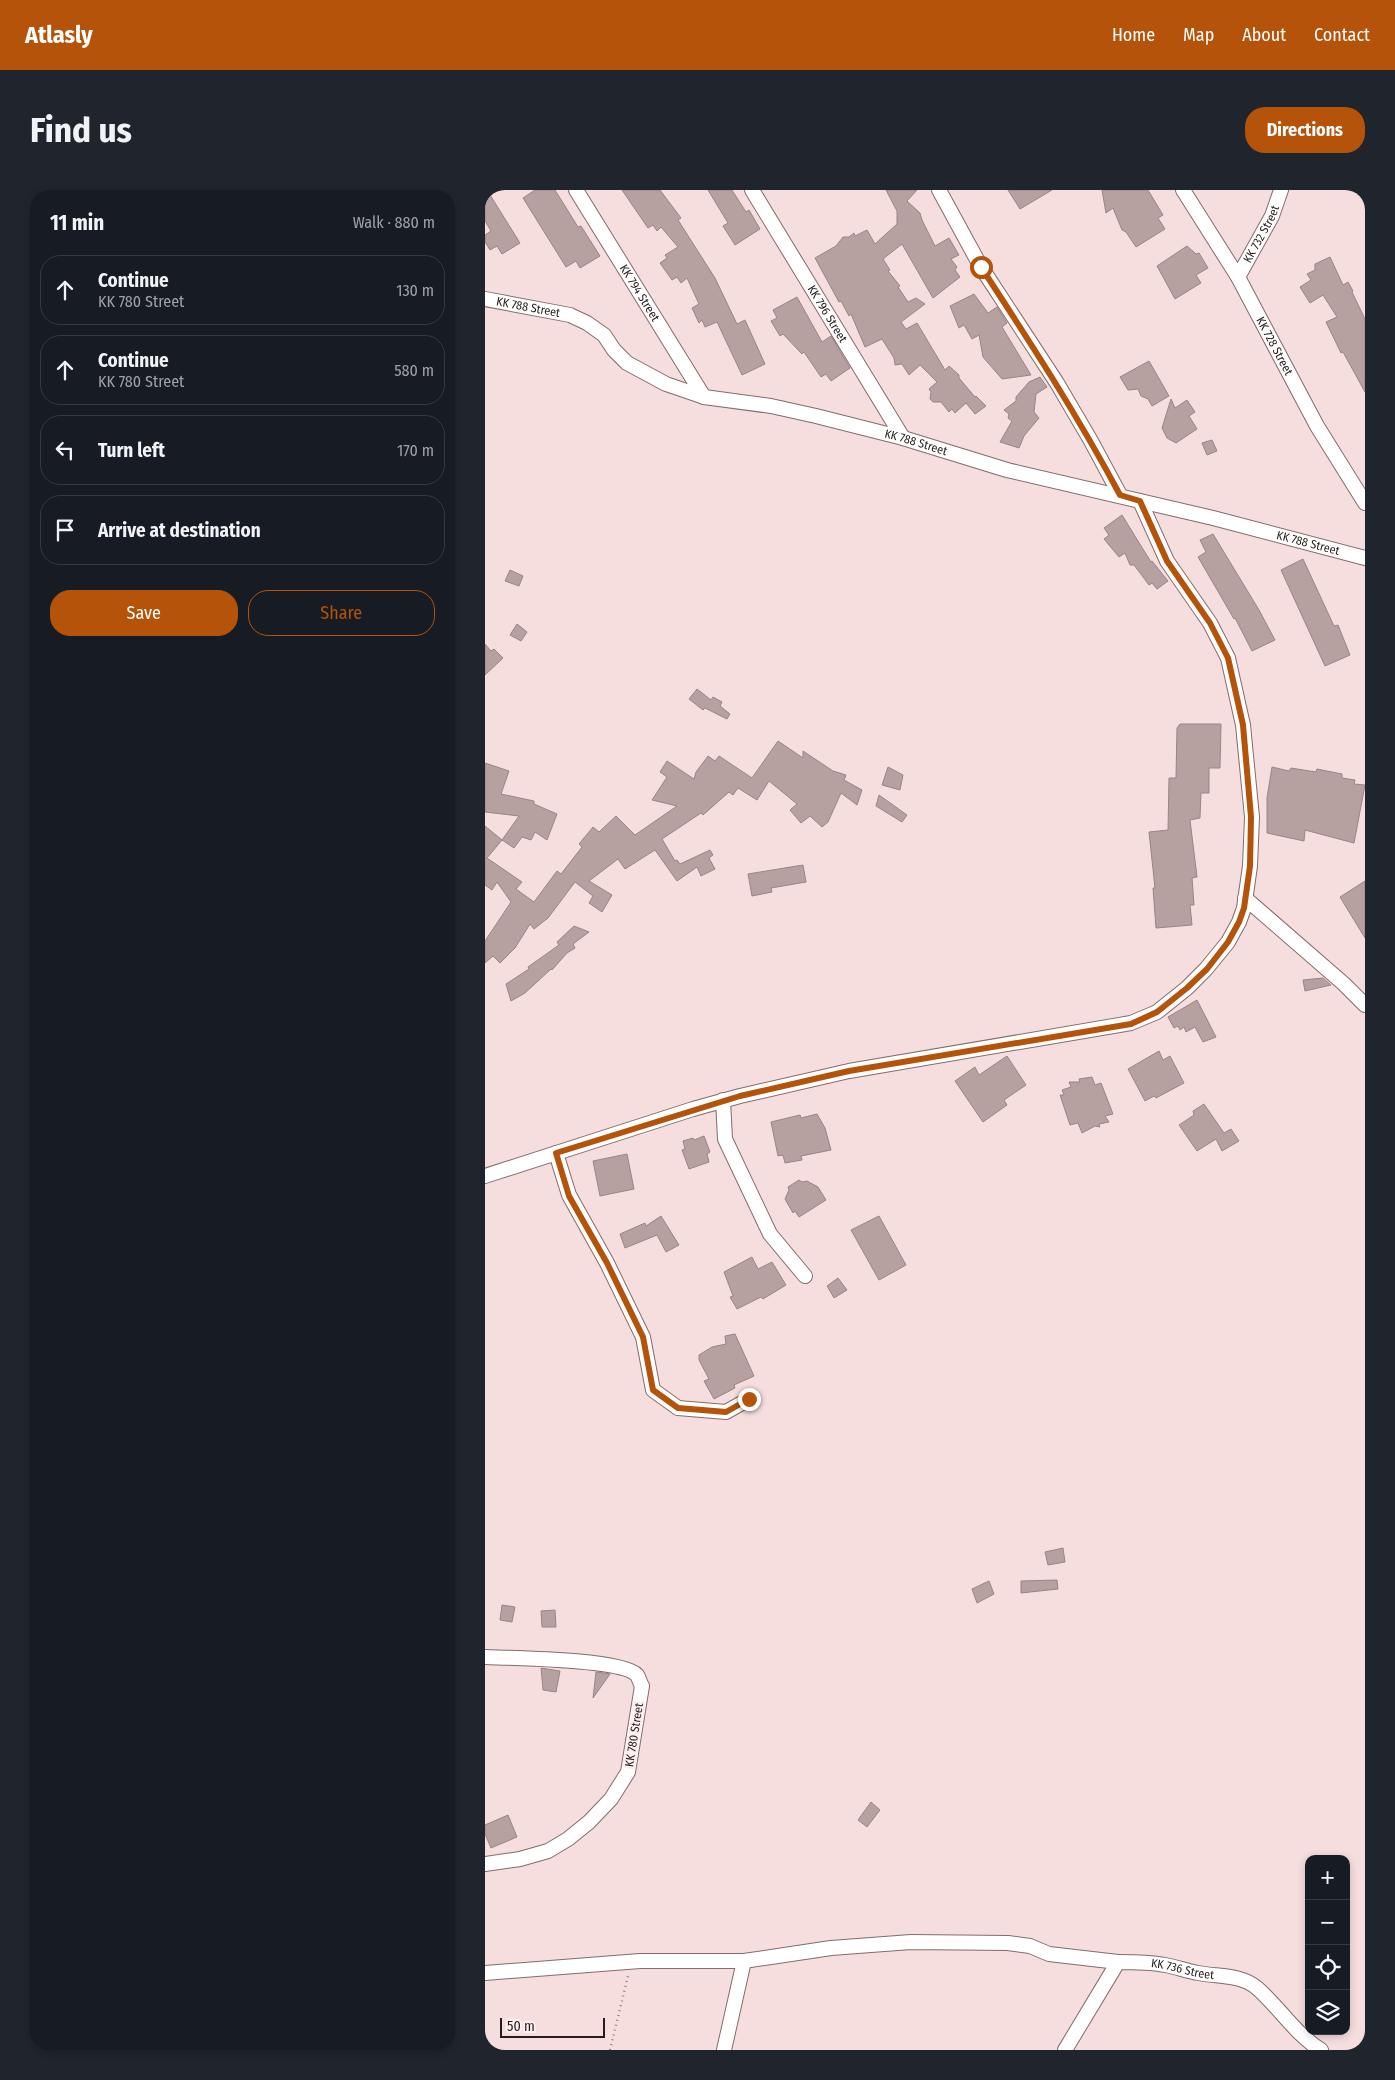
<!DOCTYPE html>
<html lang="en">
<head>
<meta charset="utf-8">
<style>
	:root { --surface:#171b24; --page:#20242c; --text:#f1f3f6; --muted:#9ea1a6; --line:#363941; --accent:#b45309 }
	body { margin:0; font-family:"Fira Sans Condensed",sans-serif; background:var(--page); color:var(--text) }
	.controls { position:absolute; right:15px; bottom:15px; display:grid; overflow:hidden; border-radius:10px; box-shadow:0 2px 8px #0003 }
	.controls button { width:45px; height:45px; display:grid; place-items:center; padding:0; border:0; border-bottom:1px solid var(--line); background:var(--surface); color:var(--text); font:25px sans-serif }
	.scale { position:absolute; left:15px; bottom:12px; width:105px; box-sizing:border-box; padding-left:5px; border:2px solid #251c1d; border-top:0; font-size:14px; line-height:18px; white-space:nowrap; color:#251c1d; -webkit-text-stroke:4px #fdeeef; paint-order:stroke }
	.stop { position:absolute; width:15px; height:15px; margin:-11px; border:4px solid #b45309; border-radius:50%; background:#fff }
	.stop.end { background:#b45309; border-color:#fff; box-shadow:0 1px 5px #0008 }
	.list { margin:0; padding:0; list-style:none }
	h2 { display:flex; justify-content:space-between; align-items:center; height:65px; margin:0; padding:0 20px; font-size:21px }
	h2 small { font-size:16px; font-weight:400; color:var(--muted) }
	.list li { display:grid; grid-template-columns:32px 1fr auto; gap:15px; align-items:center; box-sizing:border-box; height:70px; margin:0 10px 10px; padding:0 10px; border:1px solid var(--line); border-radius:20px }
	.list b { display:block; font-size:19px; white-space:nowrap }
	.list p { margin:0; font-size:16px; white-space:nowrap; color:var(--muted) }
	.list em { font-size:16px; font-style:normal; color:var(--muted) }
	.actions { display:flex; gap:10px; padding:15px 20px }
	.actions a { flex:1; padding:11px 0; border:1px solid var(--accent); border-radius:20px; text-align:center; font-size:18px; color:var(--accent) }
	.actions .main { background:var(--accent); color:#fff }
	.icon { flex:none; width:28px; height:28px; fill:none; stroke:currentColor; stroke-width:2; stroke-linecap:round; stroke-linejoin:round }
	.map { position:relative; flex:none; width:880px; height:1860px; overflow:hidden; border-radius:20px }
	header { display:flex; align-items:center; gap:30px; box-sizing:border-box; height:70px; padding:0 25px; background:var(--accent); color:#fff }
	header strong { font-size:24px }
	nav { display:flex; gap:28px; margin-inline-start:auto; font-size:18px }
	.intro { display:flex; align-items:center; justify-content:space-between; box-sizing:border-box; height:120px; padding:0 30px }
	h1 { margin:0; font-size:35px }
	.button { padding:12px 22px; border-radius:20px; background:var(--accent); color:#fff; font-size:18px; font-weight:700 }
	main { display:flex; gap:30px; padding:0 30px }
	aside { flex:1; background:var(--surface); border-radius:20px; box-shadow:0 2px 8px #0003 }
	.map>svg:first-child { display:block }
</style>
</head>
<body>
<header>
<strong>Atlasly</strong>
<nav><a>Home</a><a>Map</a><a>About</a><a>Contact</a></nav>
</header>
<div class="intro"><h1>Find us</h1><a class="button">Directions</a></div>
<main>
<aside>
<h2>11 min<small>Walk · 880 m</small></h2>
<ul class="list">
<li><svg class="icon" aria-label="ahead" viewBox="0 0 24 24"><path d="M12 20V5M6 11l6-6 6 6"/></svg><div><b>Continue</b><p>KK 780 Street</p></div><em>130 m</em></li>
<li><svg class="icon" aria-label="ahead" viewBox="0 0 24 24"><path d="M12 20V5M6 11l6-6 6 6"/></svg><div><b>Continue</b><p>KK 780 Street</p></div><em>580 m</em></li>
<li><svg class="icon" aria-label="left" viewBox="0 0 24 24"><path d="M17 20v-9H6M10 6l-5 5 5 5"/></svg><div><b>Turn left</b></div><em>170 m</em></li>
<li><svg class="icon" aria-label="arrive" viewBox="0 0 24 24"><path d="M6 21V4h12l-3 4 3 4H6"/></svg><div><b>Arrive at destination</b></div></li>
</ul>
<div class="actions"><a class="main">Save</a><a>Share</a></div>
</aside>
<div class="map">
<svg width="880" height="1860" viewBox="0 0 880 1860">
	<rect width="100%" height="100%" fill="#f6dedf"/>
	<!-- building -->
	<path fill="#b6a0a0" stroke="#9a8485" d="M0 0H2L35 53 17 64 12 56 5 60 0 52V45L6 41 0 31Z
		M50 0H70L93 37 96 36 115 66 95 78 91 71 81 77 38 8Z
		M137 0H175L196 28 193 30 230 88 252 134 260 130 280 174 257 185 232 132 220 137 217 130 214 133 207 118 214 114 202 88 196 93 192 87 187 90 175 73 182 68 180 65 193 57 176 37 172 41 168 35 163 38Z
		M223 0H247L261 22 264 20 275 39 250 55 238 36 243 33Z
		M401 0H432L422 11 435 23 437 30 450 56 464 48 474 65 466 69 472 77 470 80 475 87 448 108 417 54 398 69 405 80 403 81 415 96 413 97 423 112 431 108 440 114 416 132 421 139 432 133 460 180 464 176 474 185V188L490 207 491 206 501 216 490 224 481 213 470 223 467 219 464 222 456 212H448L445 209 446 202 444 199 452 192 435 175 424 185 417 174 410 175 409 168 397 149 380 157 366 124 364 126 356 111 354 112 330 68 351 56 358 47H364L369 43 370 46 382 40 390 54 412 34V21Z
		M523 0H567L535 19Z
		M617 0H663L678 25 673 28 680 39 651 57 641 42 637 40 628 18 621 23Z
		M702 56 711 64 714 63 723 78 711 85 716 93 690 109 672 76Z
		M845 67 858 95 863 92 868 101 867 102 880 129V202L858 162 856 163 841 132 852 127 838 105 825 113 815 97 826 90 822 84 830 80V74Z
		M489 104 503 123 512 117 522 133 517 137 546 185 517 189 498 167 494 145 487 149 479 135 474 138 465 116Z
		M312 107 337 152 346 146 365 178 346 191 341 184 336 187 319 162 317 164 298 144 295 146 286 131 292 128 288 120Z
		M664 171 684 206 667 216 663 209 656 206 653 199 643 200 635 187Z
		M555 187 562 197 551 204 549 222 554 228 539 246 534 258 515 252 527 231 523 228 524 224 519 220 531 211V207L544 192Z
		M686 209 690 218 702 210 710 222 704 226 712 239 691 253 682 248 677 238Z
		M727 250 732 261 722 265 717 253Z
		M637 325 666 372 667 371 683 391 672 399 667 393 664 395 649 375H645L640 363 634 367 619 349 624 345 619 338Z
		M728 344 774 420 790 450 767 461 750 428 749 429 713 367 721 362 715 350Z
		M818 369 849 436 853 435 865 465 840 476 796 380Z
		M25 380 38 386 34 396 20 391Z
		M32 434 42 442 36 451 25 445Z
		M0 454 6 461 9 459 18 468 0 485Z
		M212 499 226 510 228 507 237 512 235 516 245 524 242 529 220 518 218 520 204 509Z
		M695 534H736L735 578H724V603H716L715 628 705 630 712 687 707 688 709 715H705L707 735 671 738 668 698H670L664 642 683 640 684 588H691L692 538Z
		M293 551 318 568V561L348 581 361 585 359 590 377 600 372 615 356 603 343 632 337 637 325 626 316 633 305 620 312 614 284 591 272 610 253 598 248 605 244 602 218 625 216 623 177 649 190 671 192 670 195 674 225 660 228 665 224 668 230 679 216 686 212 677 192 691 170 660 140 679 133 669 104 691 127 705 117 722 104 713 108 706 90 692 63 728 49 739 45 734 30 758 15 773 8 766 0 773V751L26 712 12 692 7 700 0 695V636L17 650 2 668 37 692 31 699 49 712 72 681 76 684 97 657 94 654 108 637 114 642 131 626 150 645 192 616 167 610 182 587 175 582 182 571 209 589 211 582 223 566 230 571 234 566 267 588Z
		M0 573 24 581 16 604 49 611V614L72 624 62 650 50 642 46 650 37 647 29 658 17 650 34 626 0 622Z
		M403 577 418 585 415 600 397 595Z
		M787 577 804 581 806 578 831 582 832 579 857 584V588L870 590 869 594 880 595 869 653 820 640 819 651 782 643V608Z
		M394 605 422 625 417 632 391 616Z
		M318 675 321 692 286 698 287 702 267 706 263 684Z
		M880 691V748L855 707Z
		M89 736 104 742 88 754 90 758 82 763 67 780 66 779 40 803 26 811 21 794 44 779 43 777 74 755 72 752Z
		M838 788 846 795 820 801 818 790Z
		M712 810 731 847 718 852 710 837 701 842 699 837 695 840 693 836 689 838 683 827Z
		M674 861 678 870 685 866 699 893 671 908 669 906 660 911 643 879Z
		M522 866 541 895 519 910 522 915 498 932 470 891 490 877 494 885Z
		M607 887 610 895 616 893 628 924 620 926 624 932 614 934 615 937 610 936 597 943 593 933 585 935 575 905H579L577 900 586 897 584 892H595L594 889Z
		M719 914 739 943 746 939 754 951 737 961 731 949 712 961 694 935 709 925 708 921Z
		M332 924 340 938 346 960 316 966 317 970 300 973 298 965 293 966 286 932 315 925 316 928Z
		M219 946 225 962 222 964 224 972 204 979 197 960 200 959 198 951 208 948 209 950Z
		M142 964 149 999 115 1006 108 971Z
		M314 990 317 992 322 991 333 997 341 1010 314 1027 310 1021 308 1023 300 1009 304 1000 303 997Z
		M176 1026 194 1055 181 1062 172 1045 140 1058 135 1044 160 1033 161 1036Z
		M394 1026 421 1075 394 1090 366 1040Z
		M267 1067 273 1079 287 1072 301 1095 278 1109 276 1107 252 1119 245 1107 248 1106 239 1082Z
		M353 1088 362 1100 349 1108 342 1096Z
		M250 1144 269 1186 249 1195 250 1198 229 1209 219 1191 224 1189 214 1170V1165L227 1157 241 1154 240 1146Z
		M578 1358 580 1372 563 1375 560 1362Z
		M572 1390 573 1399 536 1403V1391Z
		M504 1391 509 1404 492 1413 487 1399Z
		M17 1415 30 1417 27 1432 15 1430Z
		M70 1420 71 1437H57L56 1421Z
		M56 1478 75 1481 71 1502 58 1500Z
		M111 1482 125 1484 108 1508Z
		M386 1612 395 1620 382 1637 373 1630Z
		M23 1625 32 1647 6 1658 0 1644V1635Z"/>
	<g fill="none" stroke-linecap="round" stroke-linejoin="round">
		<!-- minor casing -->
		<g stroke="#826c6d" stroke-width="16">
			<g id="minor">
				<path id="s1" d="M91 0 219 207"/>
				<path id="s2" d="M267 0 418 248"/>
				<path d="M454 0 496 77 572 193 606 251 635 305"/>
				<path id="s3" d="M698 0 753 87 832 236 880 313"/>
				<path id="s4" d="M753 87 787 26 796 0"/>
				<path id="s5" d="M0 109 85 125 102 133 119 145 129 160 142 173 181 194 219 207 286 216 331 226 418 248 522 280 728 328 880 368"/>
				<path d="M760 708 859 794 880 815"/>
				<path d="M238 910 240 949 285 1044 320 1086"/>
				<path d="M71 963 84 1005 122 1073 158 1147 168 1200 193 1218 241 1222 264 1209"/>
				<path d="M0 986 208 919 255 906 364 881 646 833 672 822 702 798 721 779 743 752 754 732 759 718 765 676 767 627 758 535 743 468 725 433 682 371 655 311"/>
				<path d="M0 1467C26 1468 137 1469 152 1485 154 1488 155 1493 157 1496L143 1582 126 1609 104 1632 83 1649 63 1661 35 1669 0 1674"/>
				<path d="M0 1783 155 1771H259L346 1758 426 1752 523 1753 545 1756 564 1764 633 1772"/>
				<path d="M239 1860 259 1771"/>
				<path id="s6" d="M580 1860 633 1772C649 1772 664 1772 680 1775 691 1777 702 1781 713 1783 733 1787 756 1784 772 1798 794 1817 811 1845 836 1860"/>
			</g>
		</g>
		<!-- path -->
		<path stroke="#948384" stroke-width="2.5" stroke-dasharray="1 4" stroke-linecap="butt" d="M125 1860 143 1786"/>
		<!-- minor -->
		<use href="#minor" stroke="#fff" stroke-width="14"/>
	</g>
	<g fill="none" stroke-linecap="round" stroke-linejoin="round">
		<!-- route -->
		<path stroke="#b45309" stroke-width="6" d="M264 1209 241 1222 193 1218 168 1200 158 1147 122 1073 84 1006 71 963 255 906 364 881 646 834 672 822 702 798 722 779 743 752 754 732 759 718 765 676 766 627 758 535 743 468 725 433 682 371 655 311 635 305C593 226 545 152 496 77"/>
	</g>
	<g text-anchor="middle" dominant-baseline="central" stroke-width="5" stroke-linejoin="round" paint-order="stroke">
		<!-- street labels -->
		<g font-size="12" fill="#251c1d" stroke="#fdeeef">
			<text stroke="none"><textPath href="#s4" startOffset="49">KK 732 Street</textPath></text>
			<text stroke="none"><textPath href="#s1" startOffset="121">KK 794 Street</textPath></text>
			<text stroke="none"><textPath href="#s5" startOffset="44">KK 788 Street</textPath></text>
			<text stroke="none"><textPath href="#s2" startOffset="145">KK 796 Street</textPath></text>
			<text stroke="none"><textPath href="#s3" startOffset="181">KK 728 Street</textPath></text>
			<text stroke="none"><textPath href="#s5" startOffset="464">KK 788 Street</textPath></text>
			<text stroke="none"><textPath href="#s5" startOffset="869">KK 788 Street</textPath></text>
			<text transform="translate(149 1545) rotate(-81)">KK 780 Street</text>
			<text stroke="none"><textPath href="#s6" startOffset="168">KK 736 Street</textPath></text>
		</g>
	</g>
</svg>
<div class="controls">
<button>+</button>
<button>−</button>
<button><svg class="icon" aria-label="locate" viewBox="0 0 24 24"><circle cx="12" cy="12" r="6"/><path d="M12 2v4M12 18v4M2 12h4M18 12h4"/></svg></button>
<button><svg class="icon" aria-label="layers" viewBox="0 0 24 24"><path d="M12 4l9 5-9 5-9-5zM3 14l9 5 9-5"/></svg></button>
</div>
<div class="scale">50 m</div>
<div class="stop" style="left:496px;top:77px"></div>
<div class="stop end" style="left:264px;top:1209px"></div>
</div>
</main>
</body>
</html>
